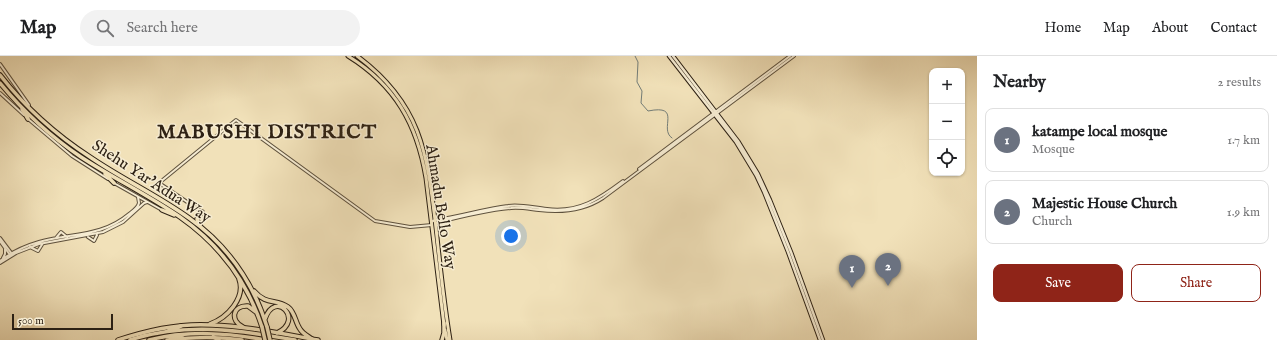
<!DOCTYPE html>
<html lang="en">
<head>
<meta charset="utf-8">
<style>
	:root { --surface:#fff; --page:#f2f2f2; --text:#202124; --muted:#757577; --line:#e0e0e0; --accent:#8f2418 }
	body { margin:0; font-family:"IM FELL English",serif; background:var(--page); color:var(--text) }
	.controls { position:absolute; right:12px; top:12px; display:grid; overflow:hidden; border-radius:8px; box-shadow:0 1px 3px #0004 }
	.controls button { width:36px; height:36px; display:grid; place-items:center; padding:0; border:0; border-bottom:1px solid var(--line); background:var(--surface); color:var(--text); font:20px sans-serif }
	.scale { position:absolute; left:12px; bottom:10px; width:101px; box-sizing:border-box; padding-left:4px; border:2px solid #2d2114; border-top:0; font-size:11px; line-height:14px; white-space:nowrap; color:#2d2114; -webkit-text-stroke:3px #f6ecd2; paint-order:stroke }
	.you { position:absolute; left:511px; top:180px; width:14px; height:14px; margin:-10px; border:3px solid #fff; border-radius:50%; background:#1a73e8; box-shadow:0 0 0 6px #1a73e833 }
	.badge { display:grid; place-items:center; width:26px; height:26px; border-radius:50%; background:var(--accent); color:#fff; font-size:13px; font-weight:700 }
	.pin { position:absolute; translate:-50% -33px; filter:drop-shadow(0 1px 2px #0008) }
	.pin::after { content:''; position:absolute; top:21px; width:14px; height:12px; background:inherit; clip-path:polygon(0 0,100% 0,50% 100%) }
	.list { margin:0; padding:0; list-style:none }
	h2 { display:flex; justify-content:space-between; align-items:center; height:52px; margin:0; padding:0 16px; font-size:17px }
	h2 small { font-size:13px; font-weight:400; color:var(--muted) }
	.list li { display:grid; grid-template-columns:26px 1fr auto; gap:12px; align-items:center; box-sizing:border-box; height:64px; margin:0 8px 8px; padding:0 8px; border:1px solid var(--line); border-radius:8px }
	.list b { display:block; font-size:15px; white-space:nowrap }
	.list p { margin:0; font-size:13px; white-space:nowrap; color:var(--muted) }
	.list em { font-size:13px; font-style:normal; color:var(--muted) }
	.actions { display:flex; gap:8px; padding:12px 16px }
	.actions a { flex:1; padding:9px 0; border:1px solid var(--accent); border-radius:8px; text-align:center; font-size:14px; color:var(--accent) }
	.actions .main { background:var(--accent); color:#fff }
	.icon { flex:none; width:22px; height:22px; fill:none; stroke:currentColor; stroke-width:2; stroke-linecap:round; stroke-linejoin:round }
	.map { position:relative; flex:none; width:977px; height:284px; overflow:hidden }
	header { display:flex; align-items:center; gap:24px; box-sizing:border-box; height:56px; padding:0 20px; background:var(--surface); border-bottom:1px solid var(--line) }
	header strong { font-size:19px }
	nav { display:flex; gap:22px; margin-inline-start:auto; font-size:14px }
	.search { width:280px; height:36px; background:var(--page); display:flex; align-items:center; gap:10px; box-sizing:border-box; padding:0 14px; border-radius:22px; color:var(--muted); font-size:15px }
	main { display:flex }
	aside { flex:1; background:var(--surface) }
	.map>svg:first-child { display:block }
</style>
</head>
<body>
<header>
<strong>Map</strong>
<div class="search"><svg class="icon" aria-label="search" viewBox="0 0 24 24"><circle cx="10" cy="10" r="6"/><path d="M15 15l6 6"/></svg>Search here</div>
<nav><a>Home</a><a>Map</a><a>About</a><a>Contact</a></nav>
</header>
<main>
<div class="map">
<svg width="977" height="284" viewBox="0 0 977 284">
	<rect width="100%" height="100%" fill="#f1e1b9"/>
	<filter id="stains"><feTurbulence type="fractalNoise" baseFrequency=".005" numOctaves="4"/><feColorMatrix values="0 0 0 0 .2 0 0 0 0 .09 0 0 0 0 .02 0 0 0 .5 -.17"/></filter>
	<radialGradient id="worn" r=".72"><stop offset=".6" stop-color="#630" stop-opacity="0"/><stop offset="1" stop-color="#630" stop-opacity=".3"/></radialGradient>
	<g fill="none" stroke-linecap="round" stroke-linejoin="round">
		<!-- stream -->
		<path stroke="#737d78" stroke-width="1" d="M635 0 638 6 637 26 642 35 641 47 648 55C683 48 658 73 672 82"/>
		<!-- tertiary casing -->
		<g stroke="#5e513d" stroke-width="4">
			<path id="tertiary" d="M0 8 29 49
				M0 37 24 59
				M27 62 72 100 108 123
				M639 113 790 0
				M114 127 162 154
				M202 156 159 127 236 64 375 165 410 171 432 169
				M431 166 435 164C460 161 483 153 508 150 521 148 534 152 547 153 579 157 599 143 623 125
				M436 167C459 161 488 154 511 152 520 151 530 153 539 154 562 157 583 155 603 142L794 0
				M88 181 94 185 97 179
				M0 182 12 198
				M56 182 61 176 67 181
				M0 185 10 199
				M30 191 38 195 43 187
				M3 202 5 198V193
				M0 205C12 196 25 190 39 186 71 177 102 181 129 158 133 155 138 152 139 147L138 141
				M0 207 16 197 39 188 103 176 123 166 144 147 147 146"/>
		</g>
		<!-- secondary casing -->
		<g stroke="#2d2114" stroke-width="4.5">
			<path id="secondary" d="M669 0 736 86 756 119 764 136 788 196 820 284
				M673 0 738 85 758 118 770 144 791 196 823 284"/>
		</g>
		<!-- primary casing -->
		<g stroke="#2d2114" stroke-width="5">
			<path id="primary" d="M348 0C395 29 417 68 426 122L444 269
				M357 0C422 48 427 98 436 172 440 210 444 247 450 284
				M445 274 447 284"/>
		</g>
		<!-- trunk casing -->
		<g stroke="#2d2114" stroke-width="5.5">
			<path id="trunk" d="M118 284C148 274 180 267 211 269 247 270 283 278 318 284
				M167 284C192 281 216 280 242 284
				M442 284 444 277V267"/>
		</g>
		<!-- motorway casing -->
		<g stroke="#2d2114" stroke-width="5.5">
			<path id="motorway" d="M0 19C25 51 56 79 90 101 122 123 157 139 189 162 227 189 253 226 267 271
				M0 27C23 55 50 80 81 101 113 122 148 139 180 161 220 189 247 225 262 271
				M22 53 28 63
				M105 118 114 127
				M162 154 174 159
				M200 169 198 166 197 163 202 156
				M254 235C267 250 276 242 288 251 295 256 295 266 300 273 303 278 308 280 312 283
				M265 263C275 233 305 264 277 277
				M210 268C227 262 246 242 239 223
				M243 271C230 265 232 249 248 250L256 256
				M169 274 181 270
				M171 281 183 282
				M213 281 219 284
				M130 284C185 266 240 274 295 284
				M149 284C188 274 227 277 266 284"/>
		</g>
		<!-- tertiary -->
		<use href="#tertiary" stroke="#f6ecd2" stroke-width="2"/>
		<!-- secondary -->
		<use href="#secondary" stroke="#f6ecd2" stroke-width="2.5"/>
		<!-- primary -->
		<use href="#primary" stroke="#f1e1b9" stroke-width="3"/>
		<!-- trunk -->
		<use href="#trunk" stroke="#f1e1b9" stroke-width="3.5"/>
		<!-- motorway -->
		<use href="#motorway" stroke="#f1e1b9" stroke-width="3.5"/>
		<!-- motorway-bridge casing -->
		<g stroke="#2d2114" stroke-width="5.5" stroke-linecap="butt">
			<path id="motorway-bridge" d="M262 271 265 284
				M267 271 270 284"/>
		</g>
		<!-- motorway-bridge -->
		<use href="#motorway-bridge" stroke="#f1e1b9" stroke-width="3.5"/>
	</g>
	<g text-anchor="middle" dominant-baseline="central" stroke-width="3" stroke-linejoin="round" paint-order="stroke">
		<!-- street labels -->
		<g font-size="16" fill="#2d2114" stroke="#f6ecd2">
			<text transform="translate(151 126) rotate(33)">Shehu Yar'Adua Way</text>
			<text transform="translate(440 151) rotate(81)">Ahmadu Bello Way</text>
		</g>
		<!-- district labels -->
		<g font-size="20" font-weight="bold" letter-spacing="1" fill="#2d2114" stroke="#f6ecd2">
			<text x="267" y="76">MABUSHI DISTRICT</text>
		</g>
	</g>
	<rect width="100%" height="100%" filter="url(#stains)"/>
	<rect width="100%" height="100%" fill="url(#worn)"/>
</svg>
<div class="controls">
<button>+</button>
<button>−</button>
<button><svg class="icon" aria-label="locate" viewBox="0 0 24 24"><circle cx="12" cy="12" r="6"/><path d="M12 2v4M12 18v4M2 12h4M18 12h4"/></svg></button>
</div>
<div class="scale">500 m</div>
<div class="you"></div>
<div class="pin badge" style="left:852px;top:232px;background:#6b7280">1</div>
<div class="pin badge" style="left:888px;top:230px;background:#6b7280">2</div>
</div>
<aside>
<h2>Nearby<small>2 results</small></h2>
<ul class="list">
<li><span class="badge" style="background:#6b7280">1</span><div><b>katampe local mosque</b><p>Mosque</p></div><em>1.7 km</em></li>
<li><span class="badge" style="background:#6b7280">2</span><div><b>Majestic House Church</b><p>Church</p></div><em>1.9 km</em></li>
</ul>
<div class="actions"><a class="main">Save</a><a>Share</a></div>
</aside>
</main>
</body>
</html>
